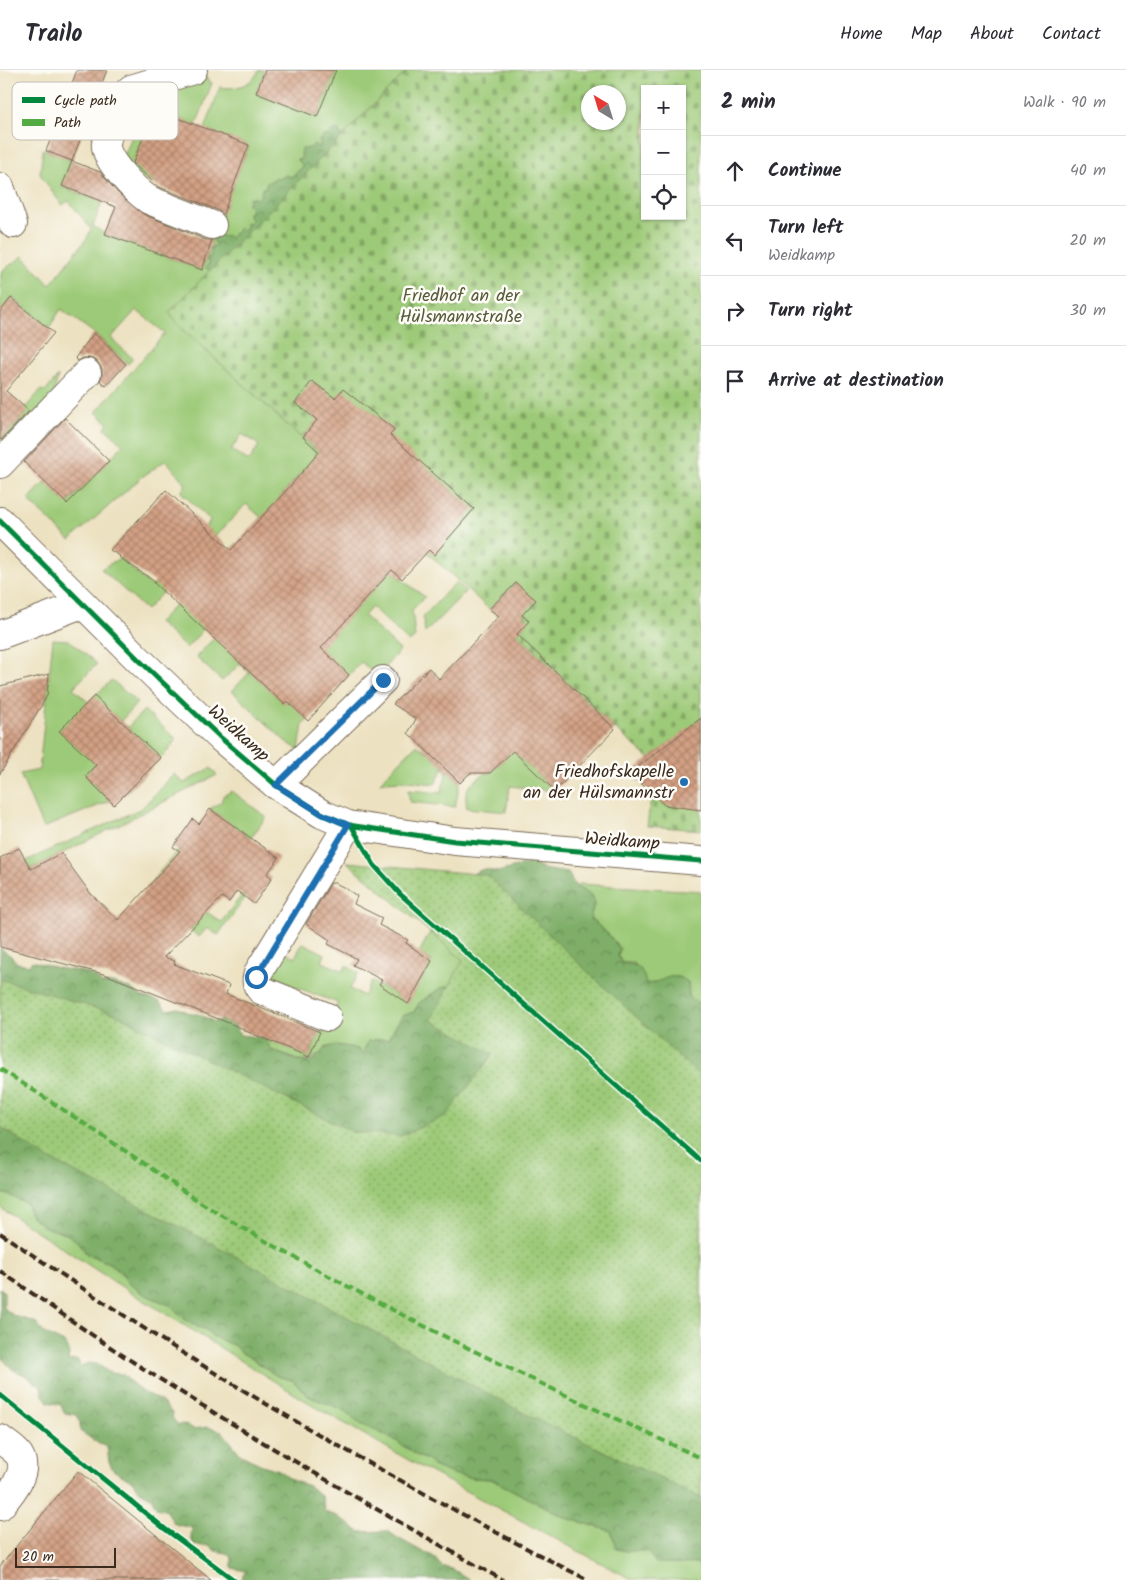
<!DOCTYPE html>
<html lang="en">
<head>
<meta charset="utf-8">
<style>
	:root { --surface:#fff; --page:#f7f7f7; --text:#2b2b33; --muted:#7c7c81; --line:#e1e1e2 }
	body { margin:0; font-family:Kalam,sans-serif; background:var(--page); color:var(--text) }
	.controls { position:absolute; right:15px; top:15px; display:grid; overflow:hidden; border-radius:0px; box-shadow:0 1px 4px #0004 }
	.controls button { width:45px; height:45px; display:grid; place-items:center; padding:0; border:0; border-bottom:1px solid var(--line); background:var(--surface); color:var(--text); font:25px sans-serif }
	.compass { position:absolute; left:581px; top:15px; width:45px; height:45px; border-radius:50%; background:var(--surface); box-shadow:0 1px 4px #0004; rotate:322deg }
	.scale { position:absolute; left:15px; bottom:12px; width:101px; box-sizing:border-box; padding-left:5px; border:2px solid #3b2a1e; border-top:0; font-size:14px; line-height:18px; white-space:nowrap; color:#3b2a1e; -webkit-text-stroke:4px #fdfcf7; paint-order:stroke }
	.stop { position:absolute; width:15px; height:15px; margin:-11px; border:4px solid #1f6fb2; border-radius:50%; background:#fff }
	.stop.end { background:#1f6fb2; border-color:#fff; box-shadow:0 1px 5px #0008 }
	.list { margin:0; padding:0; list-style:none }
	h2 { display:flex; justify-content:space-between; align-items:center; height:65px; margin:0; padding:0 20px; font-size:21px }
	h2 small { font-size:16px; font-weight:400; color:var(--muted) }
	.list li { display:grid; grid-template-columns:32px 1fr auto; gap:15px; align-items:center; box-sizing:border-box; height:70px; padding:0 20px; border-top:1px solid var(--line) }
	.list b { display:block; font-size:19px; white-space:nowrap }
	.list p { margin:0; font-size:16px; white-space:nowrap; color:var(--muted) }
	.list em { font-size:16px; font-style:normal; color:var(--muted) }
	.icon { flex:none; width:28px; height:28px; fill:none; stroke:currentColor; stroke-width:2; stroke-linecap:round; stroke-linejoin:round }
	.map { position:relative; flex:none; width:701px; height:1510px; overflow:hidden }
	header { display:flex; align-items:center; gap:30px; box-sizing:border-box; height:70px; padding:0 25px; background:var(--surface); border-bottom:1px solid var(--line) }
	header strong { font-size:24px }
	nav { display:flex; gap:28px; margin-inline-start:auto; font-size:18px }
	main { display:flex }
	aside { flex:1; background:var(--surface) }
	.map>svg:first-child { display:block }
</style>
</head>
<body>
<header>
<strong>Trailo</strong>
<nav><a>Home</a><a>Map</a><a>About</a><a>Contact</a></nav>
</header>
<main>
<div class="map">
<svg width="701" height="1510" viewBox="0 0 701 1510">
	<defs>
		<pattern id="forest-crowns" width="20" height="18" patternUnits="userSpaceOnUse" patternTransform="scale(1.25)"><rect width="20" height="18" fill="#7eae68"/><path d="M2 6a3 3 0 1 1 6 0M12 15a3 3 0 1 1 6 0" fill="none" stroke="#688e55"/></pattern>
		<pattern id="cemetery-stones" width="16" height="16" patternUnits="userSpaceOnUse" patternTransform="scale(1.25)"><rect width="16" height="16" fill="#9dca78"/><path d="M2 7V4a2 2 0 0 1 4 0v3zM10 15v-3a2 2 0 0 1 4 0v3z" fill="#81a462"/></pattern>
		<pattern id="park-dots" width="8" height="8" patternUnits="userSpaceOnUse" patternTransform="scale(1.25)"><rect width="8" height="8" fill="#9dca78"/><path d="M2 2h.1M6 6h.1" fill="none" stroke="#81a462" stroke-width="1.8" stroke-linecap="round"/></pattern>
		<pattern id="building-cross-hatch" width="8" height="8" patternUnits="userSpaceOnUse" patternTransform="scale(1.25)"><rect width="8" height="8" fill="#d3a084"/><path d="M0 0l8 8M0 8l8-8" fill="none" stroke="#ac836b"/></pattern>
	</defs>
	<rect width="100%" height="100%" fill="#fdfcf7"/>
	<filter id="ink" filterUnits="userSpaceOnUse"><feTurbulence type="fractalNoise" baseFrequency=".02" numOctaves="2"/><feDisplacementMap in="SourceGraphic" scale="10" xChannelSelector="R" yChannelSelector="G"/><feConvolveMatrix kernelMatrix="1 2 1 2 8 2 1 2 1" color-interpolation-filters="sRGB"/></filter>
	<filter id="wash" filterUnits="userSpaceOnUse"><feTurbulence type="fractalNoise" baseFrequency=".0096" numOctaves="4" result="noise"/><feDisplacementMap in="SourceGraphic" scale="20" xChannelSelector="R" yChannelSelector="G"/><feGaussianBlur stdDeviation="1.12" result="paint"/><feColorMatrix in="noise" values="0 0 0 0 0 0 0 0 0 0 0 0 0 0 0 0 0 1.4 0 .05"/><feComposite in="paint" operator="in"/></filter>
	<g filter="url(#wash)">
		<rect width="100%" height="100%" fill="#ece1c0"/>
		<!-- green -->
		<path fill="#9dca78" stroke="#6c7a4b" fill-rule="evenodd" d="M259 0H265L256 23 317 47 336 0H408L209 201 175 252 318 383 270 439 368 526 391 501 425 527 412 540 415 567 409 572 372 537 364 546 400 580 377 606 361 592 308 650 303 654 299 680 285 671 232 621 249 603 240 594 222 611 196 587 215 567 205 558 186 578 158 552 237 473 335 562 360 535 246 434 146 540 101 499 120 488 152 517 206 457 210 450 181 422 186 415 166 390 142 407 70 470 28 430 45 412 67 434 123 375 105 358 108 353 96 342 165 263 136 240 111 268 133 289 128 294 94 263 61 239 49 258 12 227 0 242 1 204 2 201 23 186 50 215 87 168 91 159 69 131 62 135 40 104 43 79 72 91 62 117 102 132 93 156 105 164 202 200 212 174 209 173 249 76 205 59 220 17C236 20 252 15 259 0ZM242 364 259 375 249 391 231 380Z
			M204 6 212 13 196 55 154 39 132 95 163 107 160 116C143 109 128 104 125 84L144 36 169 16Z
			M58 306 52 331 7 378 0 373V367L41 320 46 321Z
			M456 512 466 521 425 563 423 547Z
			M53 569 69 570 97 594 73 618 88 632 112 610 137 633 120 652 128 657 144 640 176 669 168 681 125 724 95 694 85 706 110 731 43 758 20 704 39 700Z
			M416 675 428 682 460 713 455 737 410 732 408 720 441 723 447 702 443 698 435 714 408 711 380 712Z
			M510 678 555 721 510 716 506 742 467 738C464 720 467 717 480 707 484 703 484 703 490 703L502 692 504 684Z
			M211 698 217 705 31 799 26 791 142 738 174 704 184 713Z
			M232 721 266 747 251 768 210 739 221 732 223 726Z
			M178 780 185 785 201 838 221 852 242 825 245 828 218 865 207 858 199 867 190 860 193 857 148 816Z
			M579 814 701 821V935L689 927 688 912 660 911 655 914 646 915 633 893H622L618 886 620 879 609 865 590 848V824L576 817Z
			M430 862 464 890 450 916C435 919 422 929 414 942L402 946 388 969H382L368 971 361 986 360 980C349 976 338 977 326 977 308 1000 294 988 271 980L265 968 309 987 320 962 338 933 306 921 269 906 283 881 295 887 303 873 325 884 322 892 344 901 346 895 358 903 350 919 364 926 372 911 380 917 381 916 406 931 408 933 432 891 419 883Z
			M0 1123 9 1125 27 1134 30 1145 45 1157 65 1163 77 1171 87 1184 109 1193 148 1226 170 1235 184 1249 196 1256 205 1259 212 1266 236 1276 240 1282 251 1288 277 1306 292 1310 300 1317 308 1326 344 1340 361 1354 392 1368 418 1386 427 1390 433 1396 453 1404 473 1408 491 1409 567 1448 611 1461 647 1480 680 1494 699 1493 701 1494V1510H634L614 1500 419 1396 314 1336 116 1213 0 1137Z"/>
		<!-- forest -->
		<path fill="url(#forest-crowns)" stroke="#5c6c43" d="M338 60 342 67H345L211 202 209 201 206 198 209 194 207 189 211 186 212 177 216 175 213 170V167L217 168 220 165 223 166H228L230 168 239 158 243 160 247 156 245 154 252 151 248 145V143L252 141 249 139 251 137 247 133 250 131 249 127 255 128 257 130 261 125 262 118H266V114L277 107 279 109 286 105 291 107 303 97 300 92 297 90 302 88 301 85 302 79 310 78 314 74 318 77 321 76 319 70 325 65 329 66 331 61Z
			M531 793 543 799 568 803 576 817 590 824 595 832 590 848 609 865 620 879 618 886 622 893C639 894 643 899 646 914 665 913 669 899 688 912L689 927 701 935V1287L0 976V878L11 886 17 893 29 895 32 891C42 894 53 897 63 899 78 901 92 901 102 914L113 913 132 919 140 926 159 931 167 940 178 938 192 944H198L215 952 227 949 232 950 240 965 265 968 271 980C283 984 297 993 310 991 317 990 320 983 325 979 333 972 351 977 360 980L362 985 368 971 382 969H388L402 946 414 942 419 933 441 918 450 916 454 913 470 895 474 803 484 799 498 802Z
			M0 1028 701 1404V1494L656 1493 647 1481H627L616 1479 611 1461 567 1448 491 1409 473 1408 453 1404 433 1396 427 1390 418 1386 392 1368 361 1354 344 1340 308 1326 300 1317 292 1310 277 1306 251 1288 240 1282 235 1276 212 1266 205 1259 196 1257 184 1249 170 1235 145 1225 128 1213 123 1204 109 1193 87 1184 77 1171 65 1163 45 1157 30 1145 27 1134 9 1125 0 1123Z
			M0 1218 4 1221V1238L14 1246 35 1252 44 1263 66 1274 69 1283 68 1291 78 1290 80 1296 89 1293 97 1294 110 1303 122 1304 141 1321 161 1331 172 1343 173 1349 178 1355 184 1354 194 1359 207 1357 222 1361 241 1385 262 1395 279 1400 291 1410 309 1416 321 1426 325 1442 337 1446 360 1462 388 1461 396 1467 423 1482 433 1486 441 1496 454 1500 470 1510H246L242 1508 246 1501 232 1498V1489L227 1483 215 1481 209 1475 203 1476 193 1474 191 1466 192 1458C186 1455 179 1457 174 1453 171 1450 169 1444 167 1441L157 1438 151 1427 138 1420 133 1412 113 1400 109 1392 107 1377 99 1374 80 1361V1353L76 1345 64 1343 61 1335 48 1332 43 1325 40 1315 35 1313 25 1305 13 1300 0 1286Z"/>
		<!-- cemetery -->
		<path fill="url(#cemetery-stones)" stroke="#6c7a4b" fill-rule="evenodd" d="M408 0H701V760L647 756 656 694 615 659 499 546 489 539 175 252 169 242ZM645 19H682V146H645ZM588 22H618V52H588Z"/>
		<!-- park -->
		<path fill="url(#park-dots)" stroke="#6c7a4b" d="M347 792 487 805 593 907 701 1007V1428L516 1339 215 1175 40 1084 0 1056V909L115 944 353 1062 401 1066 446 1046 493 984 431 950 463 890Z"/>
		<g id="blocks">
			<!-- building -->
			<path fill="url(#building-cross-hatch)" d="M77 0H107L72 91 46 81Z
				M265 0H336L317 47 256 23Z
				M154 39 249 75 223 144 218 140 157 116 133 93Z
				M72 91 100 102 118 123 143 144 206 170H212L202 200 105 164 116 137 62 116Z
				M11 228 54 263 6 321 29 341 1 370 0 369V242Z
				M94 263 126 294 106 316 100 311 102 306V299L97 291 90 288H83L78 291 75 288Z
				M312 311 335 328 343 319 395 360 390 365 474 439 434 485 429 480 402 509 392 500 321 578 349 605 308 651 287 631 284 634 154 513 155 512 119 487 120 486 110 480 166 420 231 480 292 414 319 382 303 367 317 350 295 333Z
				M65 348 109 391 67 434 24 392Z
				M516 513 536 530 522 545 529 551 517 564 615 659 555 721 513 681 490 703H470L460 713 408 663 416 649 393 634 429 598 439 609 499 546 489 539Z
				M49 604 47 626 0 704V616Z
				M94 626 161 688 114 735 85 706 96 695 59 661Z
				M701 648V740L664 735 630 703Z
				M210 739 279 788 267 804 272 808 254 834 237 821 229 832 222 827 164 887 175 891 174 894 229 915 226 924 320 962 309 987 243 960 244 959 107 905 0 877V788L19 778 31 799 61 783 91 824 118 850 180 781 173 777 193 749 199 754Z
				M331 813H335L345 818 357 826 354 834 382 848 379 855 408 870 406 873 432 891 408 934 379 914 382 910 353 895 357 889 328 874 330 870 306 854Z
				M78 1401 211 1510H0V1496Z"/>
		</g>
	</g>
	<g filter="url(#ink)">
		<use href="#blocks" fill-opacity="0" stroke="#796a57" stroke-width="1"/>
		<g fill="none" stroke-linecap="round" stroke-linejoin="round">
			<!-- minor casing -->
			<g stroke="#796a57" stroke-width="30">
				<path id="minor" d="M193 0 131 19 127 23C121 36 108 59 106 73 103 89 136 121 149 130L212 155
					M0 117 13 154
					M0 394 87 303
					M0 451 138 589 221 668 276 715 322 744 348 755 455 771 701 791
					M0 565 82 534
					M276 715 383 610
					M327 947 261 920C255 914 256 909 259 901L348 755
					M0 1369C6 1374 15 1379 19 1385 30 1402 10 1424 0 1436"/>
			</g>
			<!-- minor -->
			<use href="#minor" stroke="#fff" stroke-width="28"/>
			<!-- rail -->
			<path stroke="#3b2a1e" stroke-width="4" stroke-dasharray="8 4" stroke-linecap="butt" d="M0 1163C92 1225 184 1286 280 1342 381 1401 484 1457 588 1510
				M0 1201C48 1234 95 1268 144 1299 261 1373 381 1443 503 1510"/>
			<!-- quiet -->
			<path stroke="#55ab43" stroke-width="4" stroke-dasharray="8 4" stroke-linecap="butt" d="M0 999C48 1029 95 1061 142 1092 172 1113 201 1134 233 1152 384 1241 542 1315 701 1388"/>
			<!-- cycleway casing -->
			<g stroke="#fdfcf7" stroke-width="8">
				<path id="cycleway" d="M0 451 138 589 221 668 276 715 322 744 348 755 455 771 701 791
					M351 755 374 795 400 824 701 1091
					M0 1325 165 1459 234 1510"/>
			</g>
			<!-- cycleway -->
			<use href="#cycleway" stroke="#00873e" stroke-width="5"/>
		</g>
	</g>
	<g fill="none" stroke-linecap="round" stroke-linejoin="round" filter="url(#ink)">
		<!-- route -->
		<path stroke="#1f6fb2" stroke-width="6" d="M256 907 348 755 322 744 276 715 383 610"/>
	</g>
	<!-- markers -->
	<circle fill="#1f6fb2" stroke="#fdfcf7" stroke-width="2" cx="684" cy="712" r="5"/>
	<g text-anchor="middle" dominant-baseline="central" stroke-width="5" stroke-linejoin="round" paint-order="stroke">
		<!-- park labels -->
		<g font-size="18" fill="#585a39" stroke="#fdfcf7">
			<text x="461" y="226">Friedhof an der<tspan x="461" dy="21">Hülsmannstraße</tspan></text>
		</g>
		<!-- street labels -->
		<g font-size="18" fill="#3b2a1e" stroke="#fdfcf7">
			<text transform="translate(238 664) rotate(42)">Weidkamp</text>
			<text transform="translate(622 772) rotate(4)">Weidkamp</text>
		</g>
		<!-- poi labels -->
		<g font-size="18" fill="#3b2a1e" stroke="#fdfcf7" text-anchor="end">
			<text x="674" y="702">Friedhofskapelle<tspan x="674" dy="21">an der Hülsmannstr</tspan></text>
		</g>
	</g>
	<!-- legend -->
	<rect x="12" y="12" width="166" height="58" rx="8" fill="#fdfcf7" stroke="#c3bdb6" stroke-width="1"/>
	<rect x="22" y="27" width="23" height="6" fill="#00873e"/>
	<rect x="22" y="49" width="23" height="7" fill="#55ab43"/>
	<g font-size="14" fill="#3b2a1e">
		<text x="54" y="35">Cycle path</text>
		<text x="54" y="57">Path</text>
	</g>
</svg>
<div class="controls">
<button>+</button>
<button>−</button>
<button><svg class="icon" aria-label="locate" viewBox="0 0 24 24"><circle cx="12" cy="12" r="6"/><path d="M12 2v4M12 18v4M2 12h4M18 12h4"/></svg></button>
</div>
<svg class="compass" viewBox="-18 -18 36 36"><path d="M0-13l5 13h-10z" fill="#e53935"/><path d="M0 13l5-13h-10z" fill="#7c7c81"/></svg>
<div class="scale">20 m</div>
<div class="stop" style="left:256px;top:907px"></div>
<div class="stop end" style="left:383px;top:610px"></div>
</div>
<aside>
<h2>2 min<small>Walk · 90 m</small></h2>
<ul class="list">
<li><svg class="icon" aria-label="ahead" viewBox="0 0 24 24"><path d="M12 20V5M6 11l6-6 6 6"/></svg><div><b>Continue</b></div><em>40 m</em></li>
<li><svg class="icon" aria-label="left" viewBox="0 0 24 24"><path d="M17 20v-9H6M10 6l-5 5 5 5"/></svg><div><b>Turn left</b><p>Weidkamp</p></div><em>20 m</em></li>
<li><svg class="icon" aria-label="right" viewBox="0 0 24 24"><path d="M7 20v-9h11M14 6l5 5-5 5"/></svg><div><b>Turn right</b></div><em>30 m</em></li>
<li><svg class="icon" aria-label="arrive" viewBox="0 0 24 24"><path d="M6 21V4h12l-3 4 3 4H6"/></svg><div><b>Arrive at destination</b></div></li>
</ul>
</aside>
</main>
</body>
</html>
